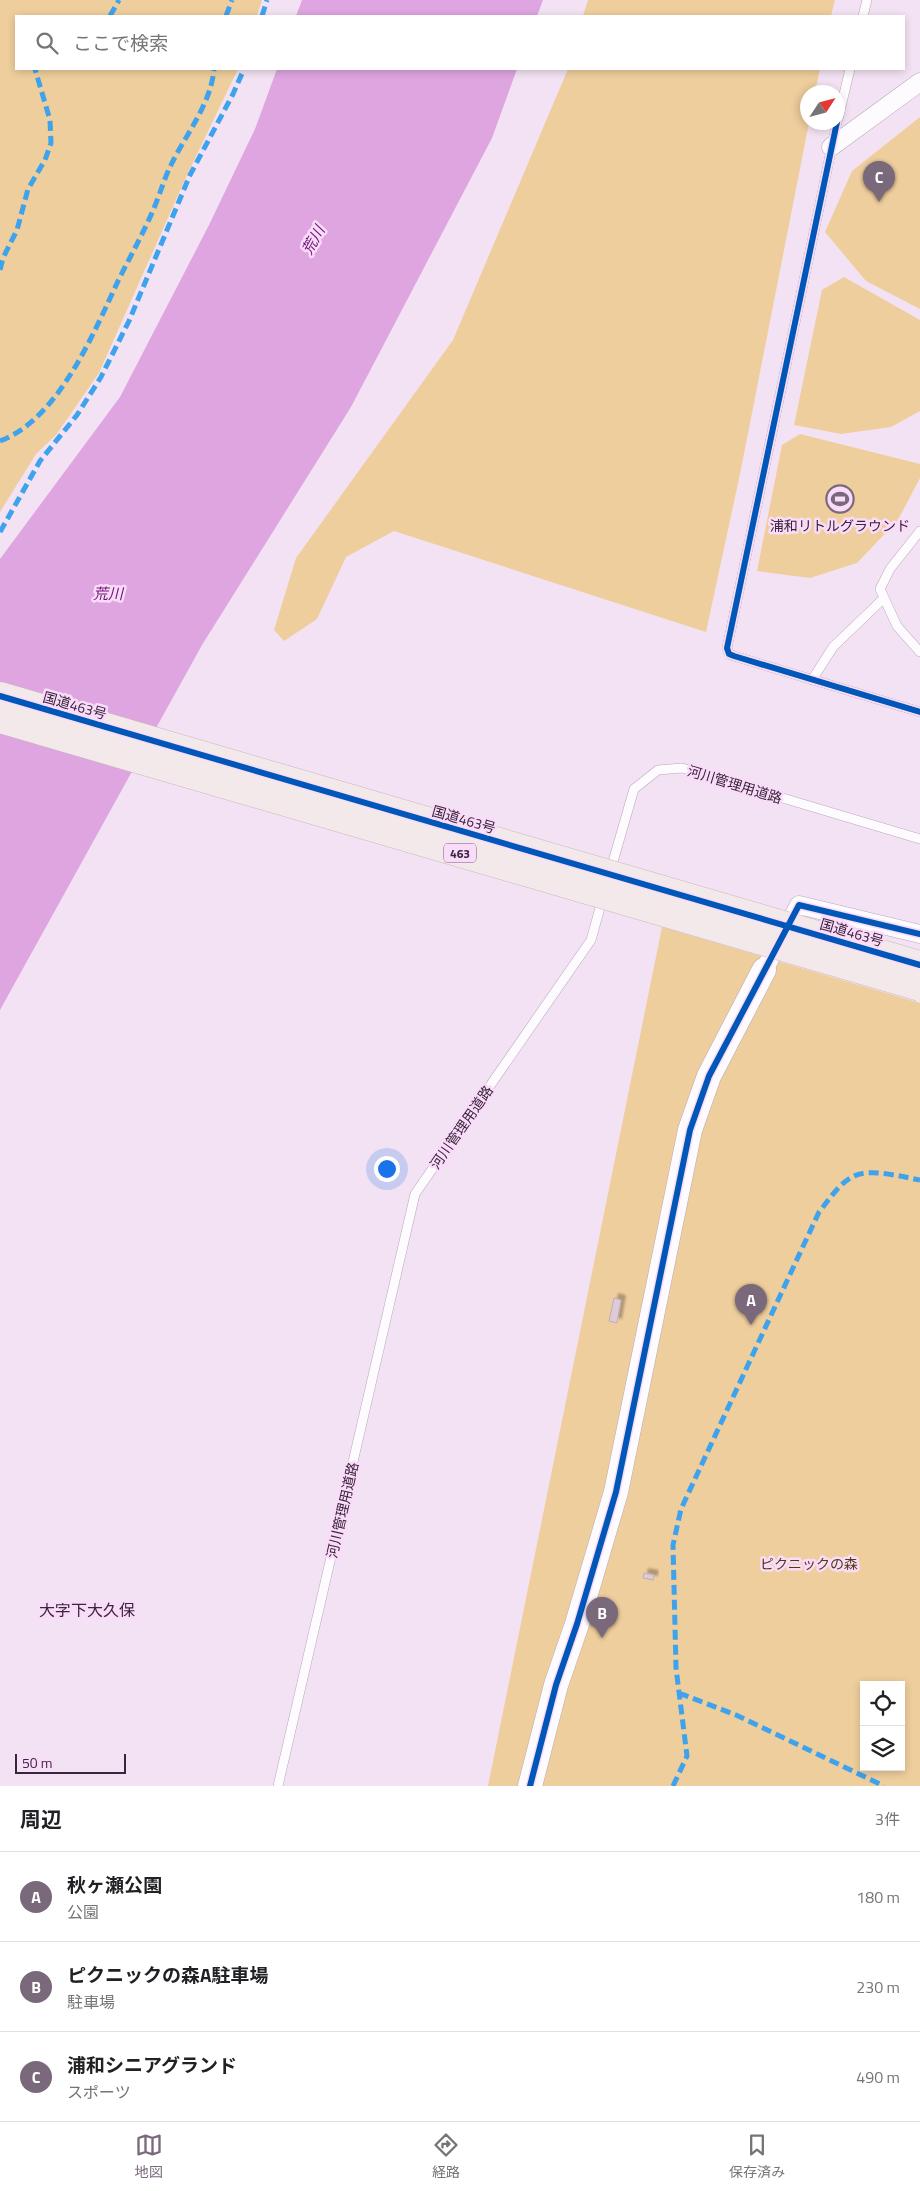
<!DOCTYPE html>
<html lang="ja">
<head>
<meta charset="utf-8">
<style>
	:root { --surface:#fff; --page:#f2f2f2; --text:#202124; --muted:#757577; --line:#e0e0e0; --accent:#7a687b }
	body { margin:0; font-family:"Titillium Web","Noto Sans JP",sans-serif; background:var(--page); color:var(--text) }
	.controls { position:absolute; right:15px; bottom:15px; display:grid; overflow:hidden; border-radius:0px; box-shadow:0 2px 8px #0003 }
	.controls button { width:45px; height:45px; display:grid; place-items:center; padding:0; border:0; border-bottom:1px solid var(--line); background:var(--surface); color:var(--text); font:25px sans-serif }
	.compass { position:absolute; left:800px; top:85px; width:45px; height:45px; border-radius:50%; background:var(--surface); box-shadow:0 2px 8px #0003; rotate:54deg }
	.scale { position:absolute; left:15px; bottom:12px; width:111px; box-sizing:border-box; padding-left:5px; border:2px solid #39263a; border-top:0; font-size:14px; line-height:18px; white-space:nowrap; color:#39263a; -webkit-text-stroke:4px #fadbfa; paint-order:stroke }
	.you { position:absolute; left:386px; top:1168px; width:18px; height:18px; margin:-12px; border:4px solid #fff; border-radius:50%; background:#1a73e8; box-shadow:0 0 0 8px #1a73e833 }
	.badge { display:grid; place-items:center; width:32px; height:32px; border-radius:50%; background:var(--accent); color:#fff; font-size:16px; font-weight:700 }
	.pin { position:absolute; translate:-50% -41px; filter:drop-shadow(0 1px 2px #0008) }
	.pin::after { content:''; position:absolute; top:26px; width:18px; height:15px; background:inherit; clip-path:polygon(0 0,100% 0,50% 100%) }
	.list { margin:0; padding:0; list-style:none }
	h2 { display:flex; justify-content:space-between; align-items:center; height:65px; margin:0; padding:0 20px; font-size:21px }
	h2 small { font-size:16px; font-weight:400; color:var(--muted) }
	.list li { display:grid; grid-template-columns:32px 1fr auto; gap:15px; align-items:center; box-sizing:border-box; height:90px; padding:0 20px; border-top:1px solid var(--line) }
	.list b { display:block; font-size:19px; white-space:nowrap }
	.list p { margin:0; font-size:16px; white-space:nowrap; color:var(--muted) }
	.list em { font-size:16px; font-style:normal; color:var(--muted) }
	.icon { flex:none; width:28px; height:28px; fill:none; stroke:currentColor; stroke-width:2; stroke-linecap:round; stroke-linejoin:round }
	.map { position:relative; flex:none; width:920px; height:1786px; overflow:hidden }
	.search { position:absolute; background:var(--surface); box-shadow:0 2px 8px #0003; left:15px; right:15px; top:15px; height:55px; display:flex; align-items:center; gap:12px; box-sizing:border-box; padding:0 18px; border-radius:0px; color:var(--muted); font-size:19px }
	.sheet { height:335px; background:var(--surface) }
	nav { display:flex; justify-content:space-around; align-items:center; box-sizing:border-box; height:70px; border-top:1px solid var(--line); background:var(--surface); font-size:14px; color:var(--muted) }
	nav a { display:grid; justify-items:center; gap:2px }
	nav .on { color:var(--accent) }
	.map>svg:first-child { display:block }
</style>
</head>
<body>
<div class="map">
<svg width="920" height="1786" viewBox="0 0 920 1786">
	<defs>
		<filter id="shadow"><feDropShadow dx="4.5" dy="-4.5" stdDeviation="1" flood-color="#0004"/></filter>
	</defs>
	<rect width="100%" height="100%" fill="#f3e2f3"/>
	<!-- green -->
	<path fill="#efce9d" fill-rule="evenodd" d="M0 0H262L257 16H16V69H238L187 175 99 373 56 435 36 454 0 512Z
		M588 0H835L831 16H583Z
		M568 69H820L815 92H808V122L809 123 740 474 706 632 394 531 346 557 317 619 284 641 274 630 296 558 453 340Z
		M920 117V309L866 281 825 232 852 171Z
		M844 277 920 320V411L891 427 841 434 794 425 822 290Z
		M800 434 920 464V478L898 520 857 563 810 578 757 571 782 445Z
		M662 927 920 1003V1786H488ZM864 1685H901V1767H864Z"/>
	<!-- water -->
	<path fill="#dea5e0" d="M302 0H543L537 16H296Z
		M277 69H517L492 138 351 407 202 645 0 1010V559L120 397 209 225 255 129Z"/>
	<!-- building -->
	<path fill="#decad8" stroke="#bfacba" filter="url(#shadow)" d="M614 1298 621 1300 617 1323 609 1321Z
		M644 1573 654 1575 653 1580 643 1578Z"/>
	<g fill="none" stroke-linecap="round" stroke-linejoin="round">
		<!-- lane casing -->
		<g stroke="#b8a8b8" stroke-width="10">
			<path id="lane" d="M863 16 867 0
				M838 119 850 69
				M837 122 727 648 729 654 734 656 920 712
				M920 531 890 569 880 589 897 626 920 652
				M812 680 833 647 883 599
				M610 872 634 789 658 770 682 768 920 839
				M278 1786 415 1194 591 940 603 897"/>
		</g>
		<!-- street casing -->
		<g stroke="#b8a8b8" stroke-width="19">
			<path id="street" d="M831 147 920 82
				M764 970 799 905 920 934"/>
		</g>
		<!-- secondary casing -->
		<g stroke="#b8a8b8" stroke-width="25">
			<path id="secondary" d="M530 1786 556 1685 577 1624 616 1492 690 1130 709 1076 764 970"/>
		</g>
		<!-- lane -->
		<use href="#lane" stroke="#fdfbfd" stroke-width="9"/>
		<!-- street -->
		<use href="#street" stroke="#fdfbfd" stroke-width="18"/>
		<!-- secondary -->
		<use href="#secondary" stroke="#fdfbfd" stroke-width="24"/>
		<!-- highway-bridge casing -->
		<g stroke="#c9b6be" stroke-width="29" stroke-linecap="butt">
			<path id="highway-bridge" d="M0 696 920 965
				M0 719 920 987"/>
		</g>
		<!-- highway-bridge -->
		<use href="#highway-bridge" stroke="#f3e8ea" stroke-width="28"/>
		<!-- quiet -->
		<path stroke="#3fa2ec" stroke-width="5" stroke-dasharray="10 5" stroke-linecap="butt" d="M110 16 119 0
			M226 16 232 0
			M262 16 267 0
			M0 270 3 258 17 230 28 189 45 160 51 143 50 120 35 69
			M0 441C59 419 94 332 119 279 131 255 144 232 154 208 160 194 164 179 171 165 186 134 211 104 214 69
			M0 532 40 461 77 415 101 377 129 321 190 175 233 94 244 69
			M679 1693 736 1715 884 1786
			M673 1786 687 1756 676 1668 673 1545 681 1509 819 1212C829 1200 839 1183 854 1176 870 1168 903 1177 920 1180"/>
		<!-- cycleway casing -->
		<g stroke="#fadbfa" stroke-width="9">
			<path id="cycleway" d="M837 122 727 648 729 654 734 656 920 712
				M0 696 920 965
				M530 1786 556 1685 577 1624 616 1492 690 1130 709 1076 799 905 920 934"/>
		</g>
		<!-- cycleway -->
		<use href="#cycleway" stroke="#0057b8" stroke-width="6"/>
	</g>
	<!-- icons -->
	<defs>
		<g id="stadium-ring" transform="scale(1.4375)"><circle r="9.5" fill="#fadbfa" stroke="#7a687b" stroke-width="1.5"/><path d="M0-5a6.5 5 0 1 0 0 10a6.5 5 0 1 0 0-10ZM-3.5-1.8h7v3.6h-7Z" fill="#7a687b"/></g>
	</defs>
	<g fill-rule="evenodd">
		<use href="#stadium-ring" x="840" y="499"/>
	</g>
	<g text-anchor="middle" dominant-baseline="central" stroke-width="5" stroke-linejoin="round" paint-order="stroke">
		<!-- shield labels -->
		<rect fill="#fadbfa" stroke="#735c74" stroke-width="1" x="444" y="843.5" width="32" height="19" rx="4"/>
		<g font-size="12" font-weight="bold" fill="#39263a">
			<text x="460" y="853">463</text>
		</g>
		<!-- poi labels -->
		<g font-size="14" fill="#39263a" stroke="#fadbfa">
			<text x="840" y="525">浦和リトルグラウンド</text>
		</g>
		<!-- street labels -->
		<g font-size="14" fill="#39263a" stroke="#fadbfa">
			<text transform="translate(75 705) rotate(16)">国道463号</text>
			<text transform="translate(735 784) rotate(17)">河川管理用道路</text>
			<text transform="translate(464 819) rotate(16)">国道463号</text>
			<text transform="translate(852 932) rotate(16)">国道463号</text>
			<text transform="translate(461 1127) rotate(-55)">河川管理用道路</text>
			<text transform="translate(342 1510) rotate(-77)">河川管理用道路</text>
		</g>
		<!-- park labels -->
		<g font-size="14" fill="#4f3c0e" stroke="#fadbfa">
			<text x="809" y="1563">ピクニックの森</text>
		</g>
		<!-- water labels -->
		<g font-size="15" font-style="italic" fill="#6c1072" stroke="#fadbfa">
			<text transform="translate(313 240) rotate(-61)">荒川</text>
			<text x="108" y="593">荒川</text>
		</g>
		<!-- quarter labels -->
		<g font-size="16" fill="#39263a" stroke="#fadbfa">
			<text x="87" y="1610">大字下大久保</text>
		</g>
	</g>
</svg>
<div class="controls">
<button><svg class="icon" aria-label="locate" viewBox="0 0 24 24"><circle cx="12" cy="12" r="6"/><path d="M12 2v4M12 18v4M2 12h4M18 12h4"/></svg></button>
<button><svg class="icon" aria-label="layers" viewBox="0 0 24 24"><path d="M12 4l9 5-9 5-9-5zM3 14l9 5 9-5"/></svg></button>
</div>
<svg class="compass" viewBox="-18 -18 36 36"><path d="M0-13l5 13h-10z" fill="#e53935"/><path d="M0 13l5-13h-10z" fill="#757577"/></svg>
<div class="scale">50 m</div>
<div class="you"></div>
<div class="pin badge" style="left:751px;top:1325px">A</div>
<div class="pin badge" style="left:602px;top:1638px">B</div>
<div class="pin badge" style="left:879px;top:202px">C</div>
<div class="search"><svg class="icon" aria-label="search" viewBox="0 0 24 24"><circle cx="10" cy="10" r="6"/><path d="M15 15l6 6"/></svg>ここで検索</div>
</div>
<section class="sheet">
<h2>周辺<small>3件</small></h2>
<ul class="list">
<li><span class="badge">A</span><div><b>秋ヶ瀬公園</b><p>公園</p></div><em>180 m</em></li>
<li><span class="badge">B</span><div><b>ピクニックの森A駐車場</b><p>駐車場</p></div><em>230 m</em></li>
<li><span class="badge">C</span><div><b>浦和シニアグランド</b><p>スポーツ</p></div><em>490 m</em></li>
</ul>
</section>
<nav>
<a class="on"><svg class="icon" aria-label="map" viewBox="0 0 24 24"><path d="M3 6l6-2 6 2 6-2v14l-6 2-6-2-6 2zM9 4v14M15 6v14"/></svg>地図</a>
<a><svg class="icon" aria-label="directions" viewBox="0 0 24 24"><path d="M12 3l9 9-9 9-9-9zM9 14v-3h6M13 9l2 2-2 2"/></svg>経路</a>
<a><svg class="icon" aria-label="saved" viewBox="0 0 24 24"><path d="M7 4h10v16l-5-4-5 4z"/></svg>保存済み</a>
</nav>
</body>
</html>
